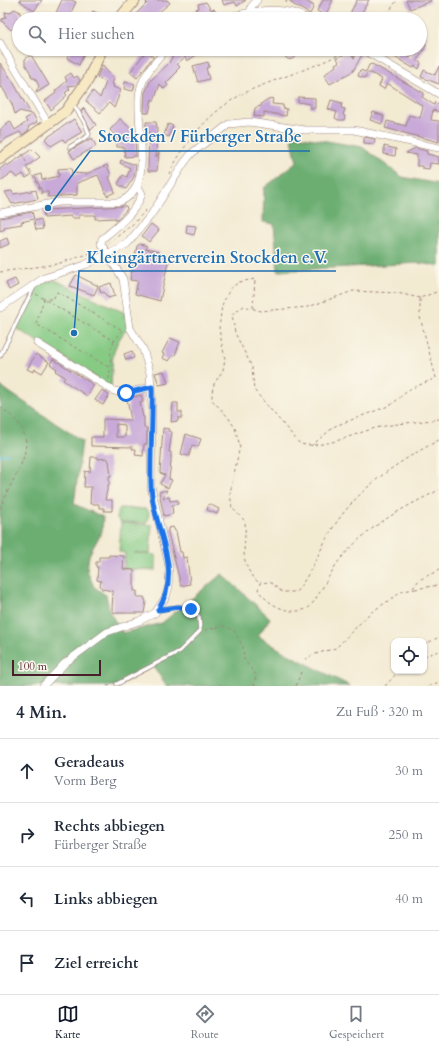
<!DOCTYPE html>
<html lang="de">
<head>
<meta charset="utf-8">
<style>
	:root { --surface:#fff; --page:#f2f2f3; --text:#1f2937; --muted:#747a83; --line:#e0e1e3; --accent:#111827 }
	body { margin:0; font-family:Cardo,serif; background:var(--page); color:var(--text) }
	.controls { position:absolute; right:12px; bottom:12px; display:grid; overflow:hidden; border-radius:8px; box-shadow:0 1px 3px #0004 }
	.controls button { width:36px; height:36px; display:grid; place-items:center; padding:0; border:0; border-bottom:1px solid var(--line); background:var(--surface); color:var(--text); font:20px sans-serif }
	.scale { position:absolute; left:12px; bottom:10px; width:89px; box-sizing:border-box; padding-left:4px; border:2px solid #4a1f2b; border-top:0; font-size:11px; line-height:14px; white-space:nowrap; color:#4a1f2b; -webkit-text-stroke:3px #fbf7ec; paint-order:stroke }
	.stop { position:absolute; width:12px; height:12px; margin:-9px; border:3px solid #1a73e8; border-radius:50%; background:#fff }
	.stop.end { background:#1a73e8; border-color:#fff; box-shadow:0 1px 4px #0008 }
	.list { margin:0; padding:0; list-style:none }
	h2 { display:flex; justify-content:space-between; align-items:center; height:52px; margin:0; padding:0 16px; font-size:17px }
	h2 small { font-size:13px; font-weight:400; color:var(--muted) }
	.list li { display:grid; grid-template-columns:26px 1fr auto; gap:12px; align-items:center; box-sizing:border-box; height:64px; padding:0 16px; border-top:1px solid var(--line) }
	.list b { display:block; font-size:15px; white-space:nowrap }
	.list p { margin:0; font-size:13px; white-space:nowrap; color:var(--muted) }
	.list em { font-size:13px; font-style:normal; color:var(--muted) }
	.icon { flex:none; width:22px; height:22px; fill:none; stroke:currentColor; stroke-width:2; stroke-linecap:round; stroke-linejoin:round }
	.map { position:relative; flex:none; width:439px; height:686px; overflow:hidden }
	.search { position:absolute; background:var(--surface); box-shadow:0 1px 3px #0004; left:12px; right:12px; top:12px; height:44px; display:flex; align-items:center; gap:10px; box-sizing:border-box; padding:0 14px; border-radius:22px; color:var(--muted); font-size:15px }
	.sheet { height:308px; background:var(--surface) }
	nav { display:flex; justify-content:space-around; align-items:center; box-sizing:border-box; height:56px; border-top:1px solid var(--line); background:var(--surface); font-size:11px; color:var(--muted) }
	nav a { display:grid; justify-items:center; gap:2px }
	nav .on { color:var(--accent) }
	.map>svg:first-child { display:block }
</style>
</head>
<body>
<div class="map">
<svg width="439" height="686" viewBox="0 0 439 686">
	<rect width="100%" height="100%" fill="#fbf7ec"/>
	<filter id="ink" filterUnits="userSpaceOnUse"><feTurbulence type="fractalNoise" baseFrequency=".025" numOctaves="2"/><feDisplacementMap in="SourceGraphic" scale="8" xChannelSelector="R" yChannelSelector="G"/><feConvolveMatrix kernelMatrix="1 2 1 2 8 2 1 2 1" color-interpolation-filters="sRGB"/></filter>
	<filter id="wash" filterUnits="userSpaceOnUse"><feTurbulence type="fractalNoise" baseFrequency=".012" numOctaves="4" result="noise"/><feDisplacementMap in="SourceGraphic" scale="16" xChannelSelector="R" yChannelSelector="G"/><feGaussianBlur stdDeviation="0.9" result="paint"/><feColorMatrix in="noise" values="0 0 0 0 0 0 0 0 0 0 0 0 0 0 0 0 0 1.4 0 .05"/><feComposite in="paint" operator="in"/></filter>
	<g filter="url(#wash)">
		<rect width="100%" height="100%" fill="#f3ead2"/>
		<!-- green -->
		<path fill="#86ca84" stroke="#687458" d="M55 280 125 313 128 328C109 348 113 362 111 387L16 328 38 284Z
			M120 508 146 509 149 512 148 520 146 523 120 522 117 518 118 511Z
			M121 523 152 525 150 554 134 553 156 555V570L124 569 125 553 119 552Z"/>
		<!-- forest -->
		<path fill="#6cae72" stroke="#5b664e" d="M291 135 362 147 402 177 439 184V266L419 263 278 271 274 224 263 222 264 188 297 162Z
			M0 386 82 441 74 504 103 517 102 531 89 555 87 570 94 587 106 595 110 613 123 633 162 623 222 574 270 618 258 636 284 652 350 686H166L153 665 117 686H0Z"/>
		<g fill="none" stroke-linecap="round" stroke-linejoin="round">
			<!-- stream -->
			<path stroke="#4fb7cd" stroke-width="2" d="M0 455 8 454"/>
		</g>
		<g id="blocks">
			<!-- building -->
			<path fill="#c8a9d8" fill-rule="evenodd" d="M19 0H42L34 11Z
				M62 0H71L76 2 68 19 55 15Z
				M144 0H167L170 3 151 19H131L147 3Z
				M222 0H246L237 6 235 2 224 5Z
				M289 0H304L314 6 310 14 294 5Z
				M323 0H333L325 16 317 11Z
				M357 0H369L358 19H347Z
				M406 0H431V1L410 9Z
				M206 2 211 10 214 9 217 14 204 19H181L196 11V9L199 8 198 4Z
				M14 9 19 11 22 18 19 19V22L11 30 1 20 6 17 5 12 10 13Z
				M93 11 101 15 100 19H89Z
				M420 34 426 36 423 44 427 45 417 61 421 63 419 69 415 66 413 68 395 57 398 51 410 58 416 49H420Z
				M284.5 54a5.5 5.5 0 1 1 11 0a5.5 5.5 0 1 1-11 0Z
				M71 49H86L79 65 67 58Z
				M177 49H203L197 52 198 54 192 58 187 61 185 57 177 64 180 67 176 71 177 72 166 83 168 85 164 89 160 84 154 101 152 99 149 113H144L145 93 150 81 169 63 174 54 173 52Z
				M147 50 153 57 137 78 130 72Z
				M350 51 354 58 357 52 362 55 353 71 330 84 324 75 336 66 335 64 339 62 337 58Z
				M31 55 49 85 36 93 39 86 35 78H32L30 72 25 64V59Z
				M208 62 209 67 206 68 209 79 198 82 193 66Z
				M0 63 12 80 31 114 20 111 15 114 12 104 2 87 0 88Z
				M372 64 424 93 422 97 434 105 435 102 439 104V112L433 110 431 120 439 121V142L385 128 387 121 406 126 409 115 420 118 423 106 387 83 384 89 379 86 382 79 371 73H367L365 78 358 76 360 70 366 72 369 65Z
				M102 65 114 79 112 84 114 85 113 87 121 90 114 108 109 103 100 113 86 101 93 91 100 98 106 82 97 78Z
				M439 66V84L421 77 424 70 435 75Z
				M71 73 74 78 77 76 80 80 76 85 68 86 70 89 65 93 67 95 51 110 45 101 56 93 55 91 67 81 65 77Z
				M125 82 135 84 133 91 124 89Z
				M298 97 315 98V108H310V104L298 102Z
				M273 98 272 104 283 105V108L287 109 286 116 264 112V117L254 116 255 108 261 106 262 103 268 99Z
				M331 100 342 103 341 108 345 109 343 115 345 116 344 120H338L335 118 337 112 328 109Z
				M84 108 96 125 91 130 81 111Z
				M373 112 384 116 382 124 370 120Z
				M33 114 37 122 28 127 29 130 22 135 20 132 7 138 0 143V130L6 125V124L10 121 15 130 27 122 25 119Z
				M74 119 82 132 65 142 63 139 51 146 45 139Z
				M120 119 135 132 136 156 125 157 124 147H117V138L110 130Z
				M146 122H156L157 127 156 157 159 152 157 171H148L149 132H146Z
				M168 124 173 126 169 137 164 135Z
				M364 137 375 139 374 144 364 143Z
				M92 138 96 146 74 159 69 151Z
				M384 146 396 149 395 156 384 154Z
				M415 148 427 151V154L439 157V164L430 163 429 169 422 168V166H417V155L406 153Z
				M32 149 40 157 26 167 31 175 26 178 23 174 17 178 12 173 0 181V169L6 164 7 166Z
				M121 160 136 165 134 177 126 189 118 184 123 175 127 177 130 168 120 163Z
				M107 165 111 176 109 177 115 192 107 196 98 175 77 183V195L48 197V192H42L35 176 41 174 42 180 59 176 58 169 71 168 72 173 86 174Z
				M36 190 38 199 12 204 5 192 12 191 13 194 21 193Z
				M126 206 127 209 116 221V218L95 219V215H79V218H71V216L44 218 43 210Z
				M32 212 34 219 21 222 22 224 4 227 5 229 0 231V218Z
				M41 219 43 229 36 230 34 221Z
				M151 224 159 230 149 242 142 236Z
				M187 225 196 226 194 235 186 233Z
				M7 238 9 244 0 248V241Z
				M140 244 147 246 145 249 159 252 158 255 169 257 160 301 135 294 138 281 130 280 137 246Z
				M76 275 98 286 94 295 70 286Z
				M15 279 18 285 9 290 6 283Z
				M111 283 115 296 108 298 104 292 101 293 99 287Z
				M170 338 180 342 175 355 172 356 169 361 162 358 164 354 162 353Z
				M132 351 134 358 126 360 124 354Z
				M36 354 49 362 42 373 35 369 33 372 27 369Z
				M53 359 94 385 87 396 63 380 65 377 55 371 57 369 50 364Z
				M164 371 168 383 159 385 155 373Z
				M102 390 109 395 103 405 95 400Z
				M141 395 143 402 140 403 143 417H144V428H147V444H144L143 456 135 455 136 449H132L133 447 91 446V437H103V419L131 420 127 399ZM116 424 125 425V437H116Z
				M173 403H178V412H182V418H178V421L171 422Z
				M163 428 169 429 168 431 172 432 169 452H171V462L169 479 172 480 168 488 160 484 165 475 160 473Z
				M186 434 201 439 198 447 192 445 189 456 181 454Z
				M91 457H98V459L107 458 109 461 111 476H109V486L108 485 105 500H112V511H104V508H99V504H90L91 487H84L85 471 90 472Z
				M167 490 163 498 169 497 170 501 178 500V504L172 505 173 514 164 516 159 492Z
				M209 504 219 509 217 514 207 510Z
				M173 527 175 531H176L180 552H182L183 558 187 557 190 584 181 586 168 533V528Z
				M109 555 124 556 123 569 134 570V591H137V597H144L146 602 144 613H114L112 609 113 591 102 589 100 585 101 581 97 580 98 567H96V562H99V557H109Z"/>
		</g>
	</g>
	<g filter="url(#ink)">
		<use href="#blocks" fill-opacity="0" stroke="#9e847e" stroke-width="1"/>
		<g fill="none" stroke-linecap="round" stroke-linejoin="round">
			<!-- service casing -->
			<g stroke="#9e847e" stroke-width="5">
				<path id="service" d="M275 10 276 19
					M276 52 282 49
					M70 147 88 136 89 134 85 123 73 104
					M0 356 34 287
					M117 684 180 651 200 631 199 617C189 603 173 607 159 610"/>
			</g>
			<!-- minor casing -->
			<g stroke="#9e847e" stroke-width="8">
				<path id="minor" d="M251 12V7L257 0
					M221 19C250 11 281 4 308 19
					M0 43 49 125
					M362 49 439 94
					M0 213 59 202H119C158 188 133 120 140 90 143 75 157 60 167 49
					M0 308 44 278 85 265 127 244 151 215 184 163 192 153 229 124 249 122 305 130H354L439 148
					M37 343 114 391 126 393 151 387
					M43 686 65 663 107 632 139 621 155 613 166 597 169 586V566L151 486 152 407 150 373 143 349 130 328 123 279 101 244 102 239C118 226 135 213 142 194L137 184"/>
			</g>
			<!-- secondary casing -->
			<g stroke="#9e847e" stroke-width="12">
				<path id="secondary" d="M119 19 135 0
					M0 159 66 111 88 80 102 49"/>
			</g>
			<!-- path -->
			<path stroke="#9e847e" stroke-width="1" stroke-dasharray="3 3" stroke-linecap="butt" d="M286 0 287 4
				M384 19 397 0
				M22 154 44 198
				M169 174C187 138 215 105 253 89 286 75 318 67 349 49
				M108 244 134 223 146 210
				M0 272 57 264 97 251
				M36 294 114 341 124 329
				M420 298 397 293 353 291 308 307 261 311 244 306 232 314 235 333 252 367 254 390 300 444C328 449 353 433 380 427 399 423 420 422 439 419
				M253 308 255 279 239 282 230 289 222 305 219 329 225 359 223 370 214 384 212 392V400L228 417 235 428 240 446 230 493 232 508 245 521C247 548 236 561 259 583
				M114 341 111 348 110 368 36 324 44 299H53L57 292 122 330
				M109 379 110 369
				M0 407C51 441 13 469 0 510
				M439 440C394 464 356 489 329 534 318 554 310 575 296 592H282L270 582 260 583 258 590C268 605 291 617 308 608 315 604 331 571 338 562 367 526 399 510 439 490
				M311 446 335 426 391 405 410 389 436 378 420 317V298L439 291
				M413 588 419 580 439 570
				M415 589 439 585
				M205 630 225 626 234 631 243 647 244 660 256 675 254 686
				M424 645 439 637
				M424 656 439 651
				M305 660 312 655 336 648 370 613 403 591 415 589
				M107 686 112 685
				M296 686 301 672
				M385 686 399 671
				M429 686 439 682"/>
			<!-- service -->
			<use href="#service" stroke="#fff" stroke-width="3.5"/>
			<!-- minor -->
			<use href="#minor" stroke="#fff" stroke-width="7"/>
			<!-- secondary -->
			<use href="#secondary" stroke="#f7e9c3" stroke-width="10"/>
		</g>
	</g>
	<g fill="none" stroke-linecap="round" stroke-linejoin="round" filter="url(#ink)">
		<!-- route -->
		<path stroke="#1a73e8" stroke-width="5" d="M126 393 152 387C153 420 150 453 151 485 152 529 185 567 158 610L178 607 191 609"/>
	</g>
	<!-- callouts -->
	<path fill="none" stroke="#1f6fb2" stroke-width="1.5" d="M48 208L90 151H310M74 333L79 271H336"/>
	<g fill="#1f6fb2" stroke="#fbf7ec" stroke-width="1.5">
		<circle cx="48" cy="208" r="4"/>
		<circle cx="74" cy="333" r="4"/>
	</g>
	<g font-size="16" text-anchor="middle" font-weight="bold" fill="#1f6fb2" stroke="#fbf7ec" stroke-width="3" stroke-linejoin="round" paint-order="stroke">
		<text x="200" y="142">Stockden / Fürberger Straße</text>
		<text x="207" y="263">Kleingärtnerverein Stockden e.V.</text>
	</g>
</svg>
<div class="controls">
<button><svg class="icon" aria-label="locate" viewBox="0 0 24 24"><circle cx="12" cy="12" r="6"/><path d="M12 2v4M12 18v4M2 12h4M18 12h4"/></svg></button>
</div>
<div class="scale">100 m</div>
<div class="stop" style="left:126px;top:393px"></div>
<div class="stop end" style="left:191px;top:609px"></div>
<div class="search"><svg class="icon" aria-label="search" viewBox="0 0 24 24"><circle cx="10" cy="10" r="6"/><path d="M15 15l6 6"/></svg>Hier suchen</div>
</div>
<section class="sheet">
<h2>4 Min.<small>Zu Fuß · 320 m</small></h2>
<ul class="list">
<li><svg class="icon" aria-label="ahead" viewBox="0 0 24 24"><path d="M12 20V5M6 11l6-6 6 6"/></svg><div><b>Geradeaus</b><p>Vorm Berg</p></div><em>30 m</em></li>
<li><svg class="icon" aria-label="right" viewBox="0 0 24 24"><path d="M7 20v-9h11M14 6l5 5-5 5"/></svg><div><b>Rechts abbiegen</b><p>Fürberger Straße</p></div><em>250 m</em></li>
<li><svg class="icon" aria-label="left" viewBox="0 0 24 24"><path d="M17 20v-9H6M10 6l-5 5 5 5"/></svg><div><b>Links abbiegen</b></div><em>40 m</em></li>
<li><svg class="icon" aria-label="arrive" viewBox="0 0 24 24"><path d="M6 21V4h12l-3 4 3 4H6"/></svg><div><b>Ziel erreicht</b></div></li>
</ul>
</section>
<nav>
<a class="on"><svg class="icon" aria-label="map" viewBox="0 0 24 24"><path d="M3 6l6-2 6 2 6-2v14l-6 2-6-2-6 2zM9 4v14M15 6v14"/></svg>Karte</a>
<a><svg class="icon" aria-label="directions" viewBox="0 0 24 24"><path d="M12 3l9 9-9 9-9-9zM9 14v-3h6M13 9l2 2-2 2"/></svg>Route</a>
<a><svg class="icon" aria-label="saved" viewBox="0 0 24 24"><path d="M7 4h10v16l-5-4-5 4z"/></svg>Gespeichert</a>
</nav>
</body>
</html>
